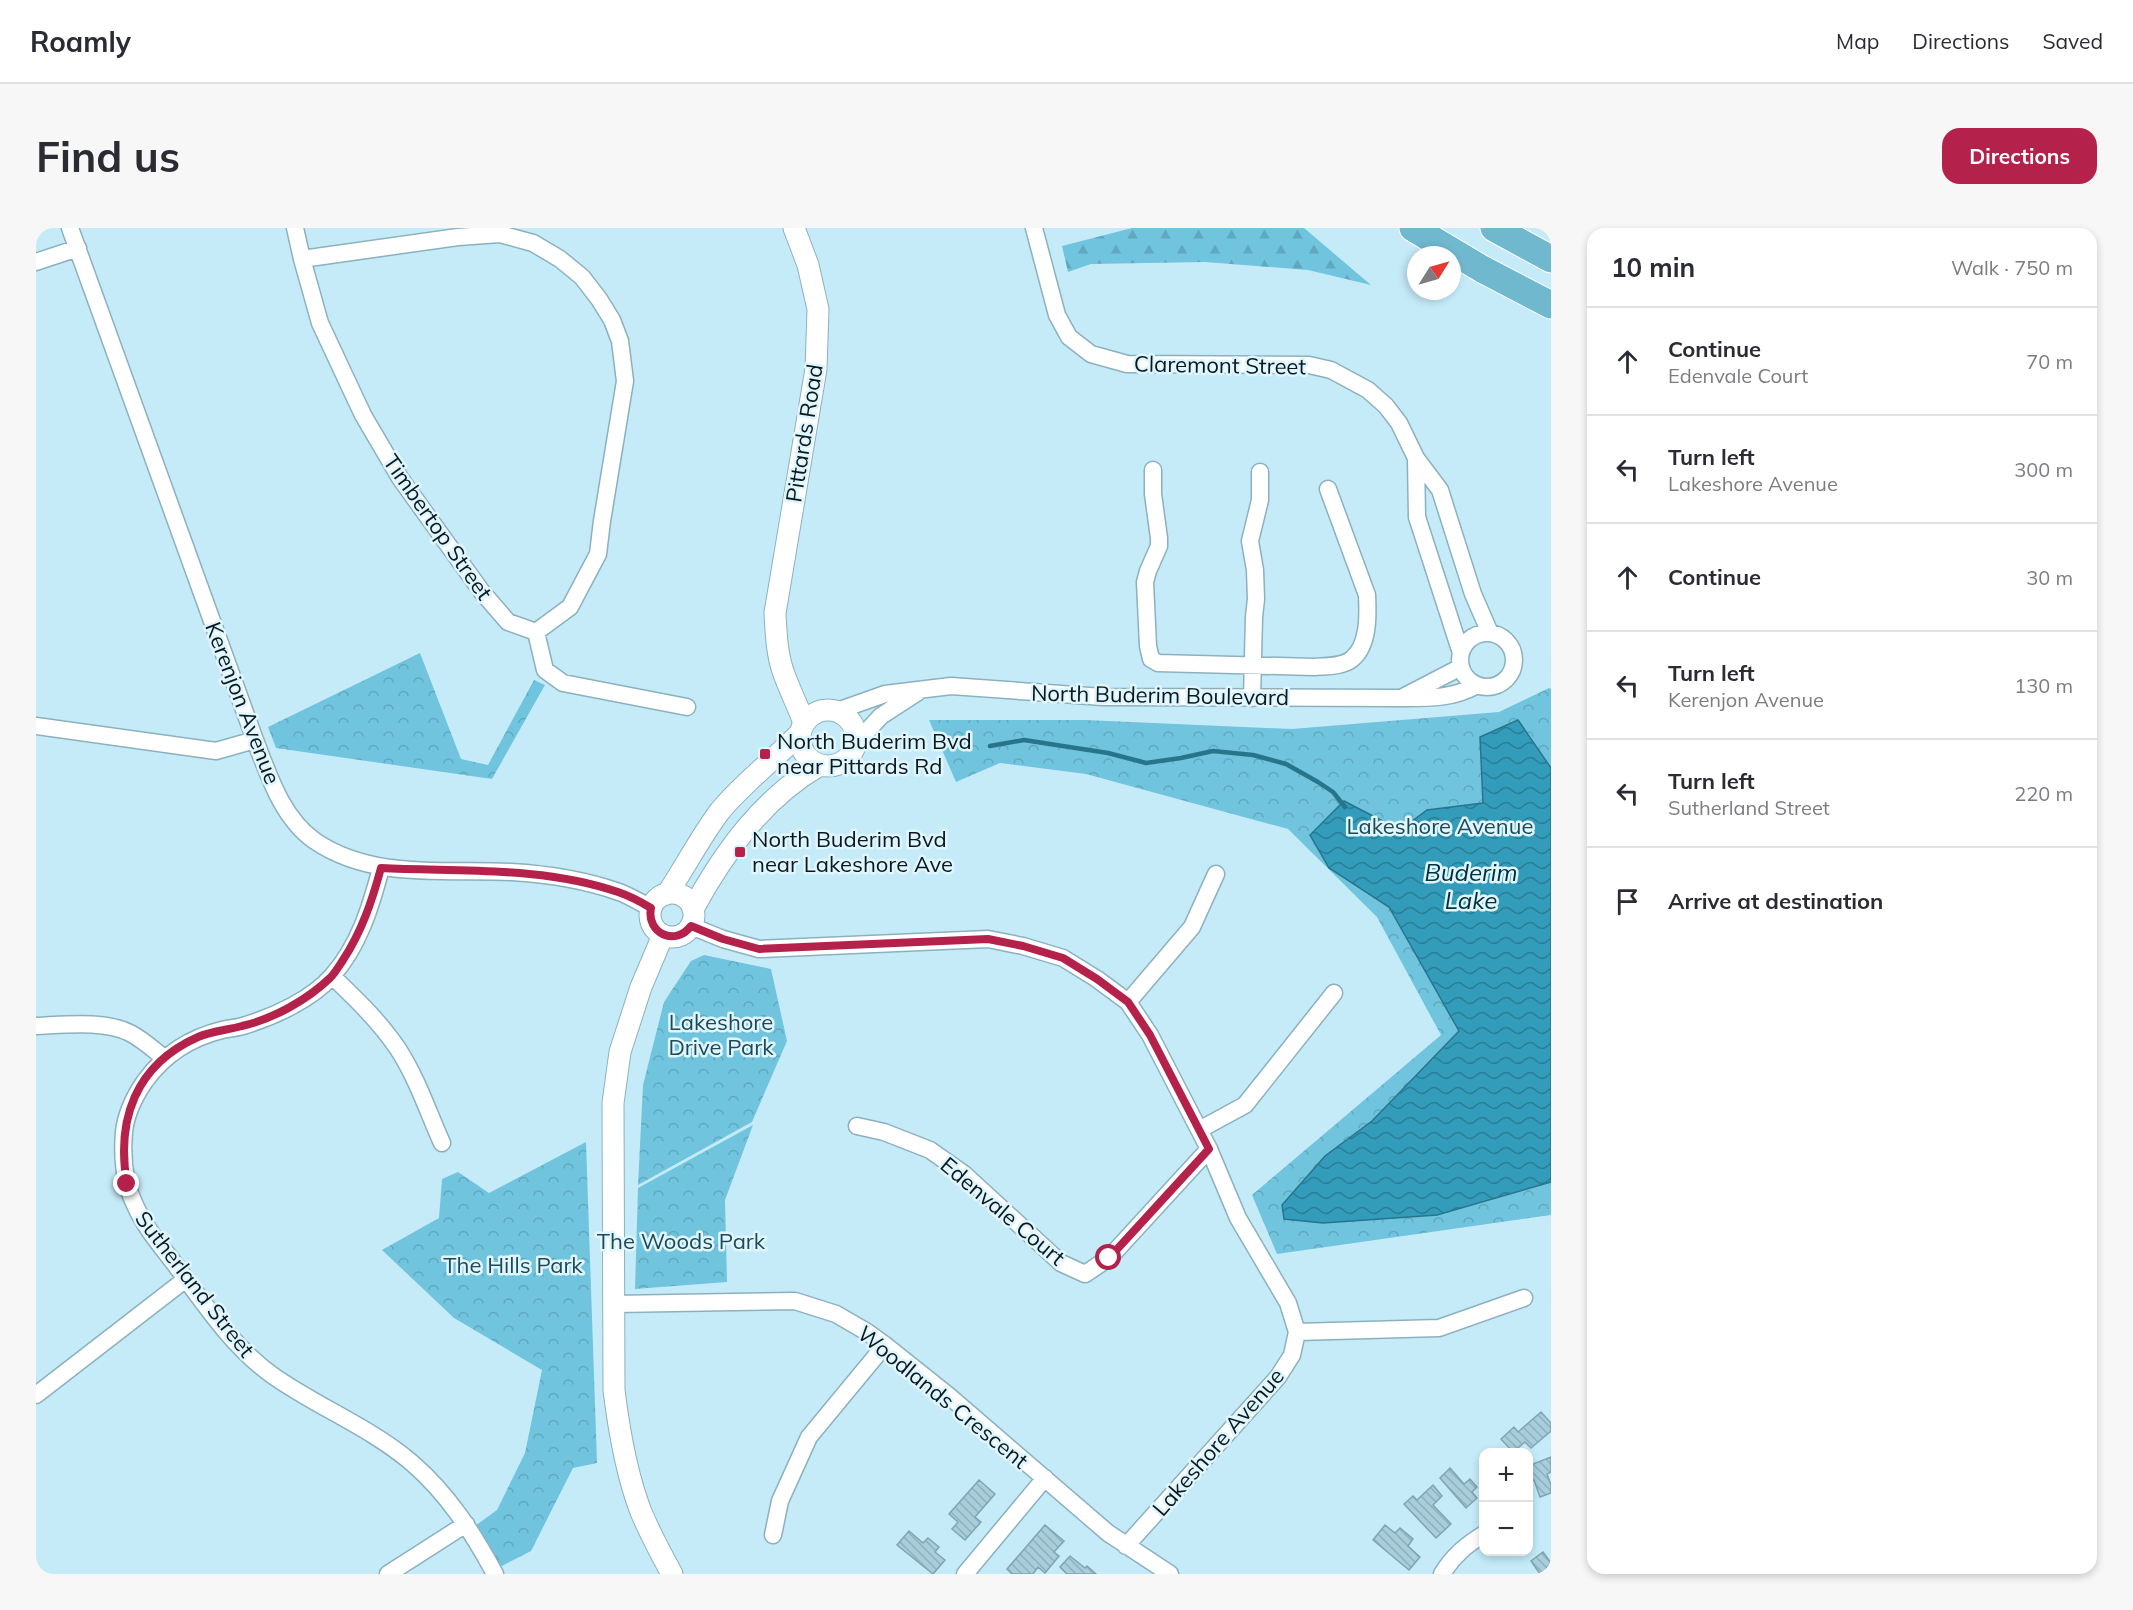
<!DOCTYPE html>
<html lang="en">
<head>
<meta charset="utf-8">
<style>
	:root { --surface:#fff; --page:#f7f7f7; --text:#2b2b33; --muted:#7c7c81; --line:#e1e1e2; --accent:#b4224b }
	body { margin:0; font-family:Mulish,sans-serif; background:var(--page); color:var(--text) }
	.controls { position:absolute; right:18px; bottom:18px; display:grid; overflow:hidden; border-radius:12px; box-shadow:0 3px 9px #0003 }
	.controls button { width:54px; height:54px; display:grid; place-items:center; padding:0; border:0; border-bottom:2px solid var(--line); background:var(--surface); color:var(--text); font:30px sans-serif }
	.compass { position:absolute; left:1371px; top:18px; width:54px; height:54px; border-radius:50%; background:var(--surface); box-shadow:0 3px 9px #0003; rotate:53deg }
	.stop { position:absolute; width:18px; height:18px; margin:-14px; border:4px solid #b4224b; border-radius:50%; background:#fff }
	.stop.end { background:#b4224b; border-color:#fff; box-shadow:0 2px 6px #0008 }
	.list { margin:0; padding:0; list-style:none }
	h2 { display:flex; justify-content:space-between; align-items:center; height:78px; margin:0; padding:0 24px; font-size:26px }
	h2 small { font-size:20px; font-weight:400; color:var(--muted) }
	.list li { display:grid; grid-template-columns:39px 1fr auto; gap:18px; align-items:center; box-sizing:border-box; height:108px; padding:0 24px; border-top:2px solid var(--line) }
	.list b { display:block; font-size:22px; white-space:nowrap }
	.list p { margin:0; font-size:20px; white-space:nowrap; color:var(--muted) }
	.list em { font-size:20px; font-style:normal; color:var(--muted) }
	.icon { flex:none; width:33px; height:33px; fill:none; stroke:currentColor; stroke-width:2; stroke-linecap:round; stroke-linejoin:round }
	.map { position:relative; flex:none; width:1515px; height:1346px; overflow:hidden; border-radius:18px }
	header { display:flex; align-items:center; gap:36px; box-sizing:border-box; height:84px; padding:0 30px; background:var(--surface); border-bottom:2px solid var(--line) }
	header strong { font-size:28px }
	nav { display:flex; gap:33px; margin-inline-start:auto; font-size:21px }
	.intro { display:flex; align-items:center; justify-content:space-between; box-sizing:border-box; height:144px; padding:0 36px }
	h1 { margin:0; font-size:42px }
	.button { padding:15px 27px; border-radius:18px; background:var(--accent); color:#fff; font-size:21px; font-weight:700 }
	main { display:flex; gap:36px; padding:0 36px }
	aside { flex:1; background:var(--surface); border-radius:18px; box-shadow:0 3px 9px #0003 }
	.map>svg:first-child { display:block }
</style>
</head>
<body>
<header>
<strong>Roamly</strong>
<nav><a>Map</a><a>Directions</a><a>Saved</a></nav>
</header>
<div class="intro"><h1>Find us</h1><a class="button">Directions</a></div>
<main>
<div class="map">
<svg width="1515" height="1346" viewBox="0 0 1515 1346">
	<defs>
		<pattern id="forest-firs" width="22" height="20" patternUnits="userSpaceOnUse" patternTransform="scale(1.5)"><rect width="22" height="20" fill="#70c4de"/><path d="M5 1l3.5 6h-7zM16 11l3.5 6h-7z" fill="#60a8be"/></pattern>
		<pattern id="park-crowns" width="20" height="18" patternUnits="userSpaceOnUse" patternTransform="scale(1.5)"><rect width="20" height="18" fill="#70c4de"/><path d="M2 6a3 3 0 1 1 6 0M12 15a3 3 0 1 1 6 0" fill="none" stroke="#60a8be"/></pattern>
		<pattern id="water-waves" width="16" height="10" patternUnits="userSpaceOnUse" patternTransform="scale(1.5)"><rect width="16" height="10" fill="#339cba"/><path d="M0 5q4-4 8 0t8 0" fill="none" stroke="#297e97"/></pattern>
		<pattern id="building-back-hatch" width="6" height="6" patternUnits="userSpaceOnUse" patternTransform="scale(1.5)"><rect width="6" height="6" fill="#a8cedb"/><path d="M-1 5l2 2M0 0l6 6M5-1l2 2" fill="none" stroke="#8fb0bc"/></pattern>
	</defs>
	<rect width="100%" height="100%" fill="#c5ebf9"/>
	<!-- forest -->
	<path fill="url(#forest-firs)" d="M1096 0H1268L1335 57 1272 42 1169 34 1055 36 1032 44 1026 18Z"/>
	<!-- park -->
	<path fill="url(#park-crowns)" d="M384 425 425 531 452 537 498 452 509 457 456 551 240 520 232 499Z
		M1513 460 1515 461V987L1241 1026 1216 967 1405 807 1341 689 1252 601 1050 546 964 535 920 554 893 492H1049L1256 501 1463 484Z
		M668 727 735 741 751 813 716 894 602 957 607 857 628 774 655 733Z
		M717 897 689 972 691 1054 599 1061 602 960Z
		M550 914 561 1235 537 1240 495 1323 462 1340 439 1298 461 1282 489 1225 506 1142 418 1090 346 1022 403 990 406 951 422 944 453 965Z"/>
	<!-- water -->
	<path fill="url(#water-waves)" stroke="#27758b" stroke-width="1.5" d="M1482 492 1515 540V954L1401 987 1287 995 1248 991 1246 977 1289 928 1336 893 1423 803 1353 679 1293 640 1274 607 1308 573 1364 602 1391 582 1447 575 1444 509Z"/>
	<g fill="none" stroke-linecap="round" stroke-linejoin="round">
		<!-- stream -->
		<path stroke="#27758b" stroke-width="4.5" d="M954 518 988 512 1072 525 1110 535 1145 530 1177 523 1217 527 1250 536 1282 554 1297 564 1309 579"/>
	</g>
	<!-- building -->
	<path fill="url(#building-back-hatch)" stroke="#80a4b1" stroke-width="1.5" d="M1505 1184 1515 1195V1203L1495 1220 1489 1214 1477 1224 1465 1211 1478 1199 1482 1204Z
		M1515 1229V1244L1511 1246 1515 1257V1265L1504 1269 1498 1252 1492 1254V1238Z
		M1414 1240 1428 1256 1434 1251 1441 1259 1436 1264 1441 1270 1430 1280 1404 1250Z
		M943 1252 959 1266 939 1289 945 1294 929 1312 916 1301 922 1294 913 1286Z
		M1397 1257 1406 1268 1397 1277 1415 1296 1400 1310 1368 1276 1377 1268 1381 1272Z
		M1009 1297 1028 1313 1018 1324 1023 1328 1009 1345 1002 1339 997 1346H976L971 1341Z
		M1349 1297 1359 1305 1364 1300 1377 1311 1372 1318 1384 1329 1373 1342 1337 1312Z
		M873 1303 887 1315 892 1310 903 1319 899 1324 909 1332 897 1346 861 1317Z
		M1507 1324 1515 1335 1510 1340 1514 1346H1504L1495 1333Z
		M1034 1328 1049 1340 1051 1338 1060 1346H1031L1024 1339Z"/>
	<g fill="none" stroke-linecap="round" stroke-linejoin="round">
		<!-- minor casing -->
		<g stroke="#8cb1be" stroke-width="19">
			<path id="minor" d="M34 0 219 512C233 548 246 590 279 613 336 652 410 641 475 644 510 646 549 652 583 664 594 668 605 675 615 680
				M259 0 266 31 284 95 327 187 364 250 446 364 472 394 500 404 509 442 527 455 651 479
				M998 0 1021 87 1033 109 1055 126 1091 136 1273 137 1295 142 1332 162 1350 178 1363 195 1380 230 1404 262 1437 366 1454 405
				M266 31 422 9 464 6 497 15 524 31 546 49 563 71 576 92 584 113 589 153 566 293 562 326 534 379 500 404
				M0 34 42 20
				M1380 230 1381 289 1425 425
				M1117 242V266L1123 310V318L1112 343 1109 354 1112 418 1115 431 1122 435 1278 439C1290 438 1306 439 1316 431 1333 417 1332 387 1331 367L1292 261
				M1424 432a27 27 0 1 1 54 0a27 27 0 1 1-54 0Z
				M1367 469 1425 439
				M1216 470 1218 389 1220 371 1219 342 1214 313 1224 272V244
				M801 483 849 466 915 458 1067 469 1363 470C1391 470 1417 471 1441 457
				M0 498 180 523 219 512
				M820 515 845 488 882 464
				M345 640C335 678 323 718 296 748 276 771 239 788 210 797 202 800 194 800 186 802 153 810 128 827 109 853 98 869 90 885 88 904 86 928 88 955 99 977 109 1000 126 1019 141 1039 169 1077 197 1119 236 1147 281 1179 334 1199 376 1235 412 1266 437 1305 459 1346
				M655 698 687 711 723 721 952 711 987 718 1027 730 1061 751 1092 774 1114 807 1173 921 1202 990 1252 1075 1261 1104 1256 1127 1242 1149 1090 1318
				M296 748C320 771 344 794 362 821 381 850 392 884 406 915
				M1092 774 1156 699 1180 646
				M0 798C27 797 69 792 94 805 106 811 117 821 128 830
				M821 898 848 904 894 922 928 946 1025 1035 1049 1046 1073 1030 1173 921
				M1163 902 1209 877 1298 765
				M578 1076 759 1073 800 1086 831 1104 849 1117 913 1168 1072 1305 1134 1346
				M1261 1104 1403 1100 1488 1070
				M0 1167 150 1051
				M737 1307 744 1273 773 1209 849 1117
				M352 1346 430 1296
				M929 1346 1009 1250
				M1406 1346C1417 1328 1430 1317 1448 1306"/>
		</g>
		<!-- tertiary casing -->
		<g stroke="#8cb1be" stroke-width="23">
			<path id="tertiary" d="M758 0 772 37 782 81 780 141 739 385C740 405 741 428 748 446 754 463 762 478 768 495
				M764 510a28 28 0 1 1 56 0a28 28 0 1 1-56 0Z
				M614 687a22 22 0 1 1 44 0a22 22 0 1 1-44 0Z
				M631 666C649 639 665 608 684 583 708 554 738 532 764 505
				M657 681C688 624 727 570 784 537
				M627 707 605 759 584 824 577 875 578 1162C583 1203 590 1245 605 1284 614 1305 625 1326 636 1346"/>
		</g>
		<!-- trunk casing -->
		<g stroke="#fff" stroke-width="29">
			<path id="trunk" d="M1377 0 1446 41 1515 77
				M1458 0 1515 31"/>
		</g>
		<!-- minor -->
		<use href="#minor" stroke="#fff" stroke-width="16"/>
		<!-- tertiary -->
		<use href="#tertiary" stroke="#fff" stroke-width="21"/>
		<!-- trunk -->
		<use href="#trunk" stroke="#6fb8ce" stroke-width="27"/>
	</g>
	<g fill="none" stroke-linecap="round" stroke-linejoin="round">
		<!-- route -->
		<path stroke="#b4224b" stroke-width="8" d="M91 956C80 892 99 837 162 809 176 803 192 802 206 798 237 791 271 772 294 750 299 745 303 738 307 732 326 703 336 673 345 640 424 644 507 638 582 664 594 668 605 674 615 680 610 705 639 719 655 698L687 711 723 721 952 711 987 718 1027 730 1061 751 1092 774 1114 807 1173 921 1073 1030"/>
	</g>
	<!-- markers -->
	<g fill="#b4224b" stroke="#dff6fe" stroke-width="2">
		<rect x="723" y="520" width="12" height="12" rx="3"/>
		<rect x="698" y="618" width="12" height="12" rx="3"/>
	</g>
	<g text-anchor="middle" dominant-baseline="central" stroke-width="5" stroke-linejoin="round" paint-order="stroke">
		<!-- street labels -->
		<g font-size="22" fill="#0b191e" stroke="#dff6fe">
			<text transform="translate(1184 137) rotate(1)">Claremont Street</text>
			<text transform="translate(768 205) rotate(-81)">Pittards Road</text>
			<text transform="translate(402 299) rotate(55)">Timbertop Street</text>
			<text transform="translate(1124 467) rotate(1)">North Buderim Boulevard</text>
			<text transform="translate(207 475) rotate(69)">Kerenjon Avenue</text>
			<text transform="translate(967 983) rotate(40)">Edenvale Court</text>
			<text transform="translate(159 1056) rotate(52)">Sutherland Street</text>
			<text transform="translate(907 1169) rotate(39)">Woodlands Crescent</text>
			<text transform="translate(1182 1214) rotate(-49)">Lakeshore Avenue</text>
		</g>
		<!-- poi labels -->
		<g font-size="22" fill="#0b191e" stroke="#dff6fe" text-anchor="start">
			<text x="741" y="513">North Buderim Bvd<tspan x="741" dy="25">near Pittards Rd</tspan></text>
			<text x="716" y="611">North Buderim Bvd<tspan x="716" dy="25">near Lakeshore Ave</tspan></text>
		</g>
		<!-- park labels -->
		<g font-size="22" fill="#1d4957" stroke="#dff6fe">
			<text x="1404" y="598">Lakeshore Avenue</text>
			<text x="685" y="794">Lakeshore<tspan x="685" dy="25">Drive Park</tspan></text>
			<text x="645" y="1013">The Woods Park</text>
			<text x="477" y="1037">The Hills Park</text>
		</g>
		<!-- water labels -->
		<g font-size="24" font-style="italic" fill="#00303d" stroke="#dff6fe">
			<text x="1435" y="644">Buderim<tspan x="1435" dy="28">Lake</tspan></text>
		</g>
	</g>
</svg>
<div class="controls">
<button>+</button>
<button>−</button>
</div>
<svg class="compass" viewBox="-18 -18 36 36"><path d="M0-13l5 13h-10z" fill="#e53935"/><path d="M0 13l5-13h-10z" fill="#7c7c81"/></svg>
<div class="stop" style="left:1073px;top:1030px"></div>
<div class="stop end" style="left:91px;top:956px"></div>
</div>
<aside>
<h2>10 min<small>Walk · 750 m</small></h2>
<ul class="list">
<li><svg class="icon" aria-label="ahead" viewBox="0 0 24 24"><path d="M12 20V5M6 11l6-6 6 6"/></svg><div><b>Continue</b><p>Edenvale Court</p></div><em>70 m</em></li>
<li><svg class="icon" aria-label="left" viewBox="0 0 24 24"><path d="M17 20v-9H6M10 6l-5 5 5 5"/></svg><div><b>Turn left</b><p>Lakeshore Avenue</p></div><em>300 m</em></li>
<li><svg class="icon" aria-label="ahead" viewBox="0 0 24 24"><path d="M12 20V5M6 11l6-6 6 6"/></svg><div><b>Continue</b></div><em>30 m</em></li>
<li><svg class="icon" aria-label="left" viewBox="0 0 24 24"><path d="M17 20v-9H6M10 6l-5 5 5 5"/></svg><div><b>Turn left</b><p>Kerenjon Avenue</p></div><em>130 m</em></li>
<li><svg class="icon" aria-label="left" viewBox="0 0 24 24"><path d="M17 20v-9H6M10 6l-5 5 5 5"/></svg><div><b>Turn left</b><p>Sutherland Street</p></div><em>220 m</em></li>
<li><svg class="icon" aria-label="arrive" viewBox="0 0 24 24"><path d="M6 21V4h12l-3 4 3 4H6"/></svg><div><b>Arrive at destination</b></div></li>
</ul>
</aside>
</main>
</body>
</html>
